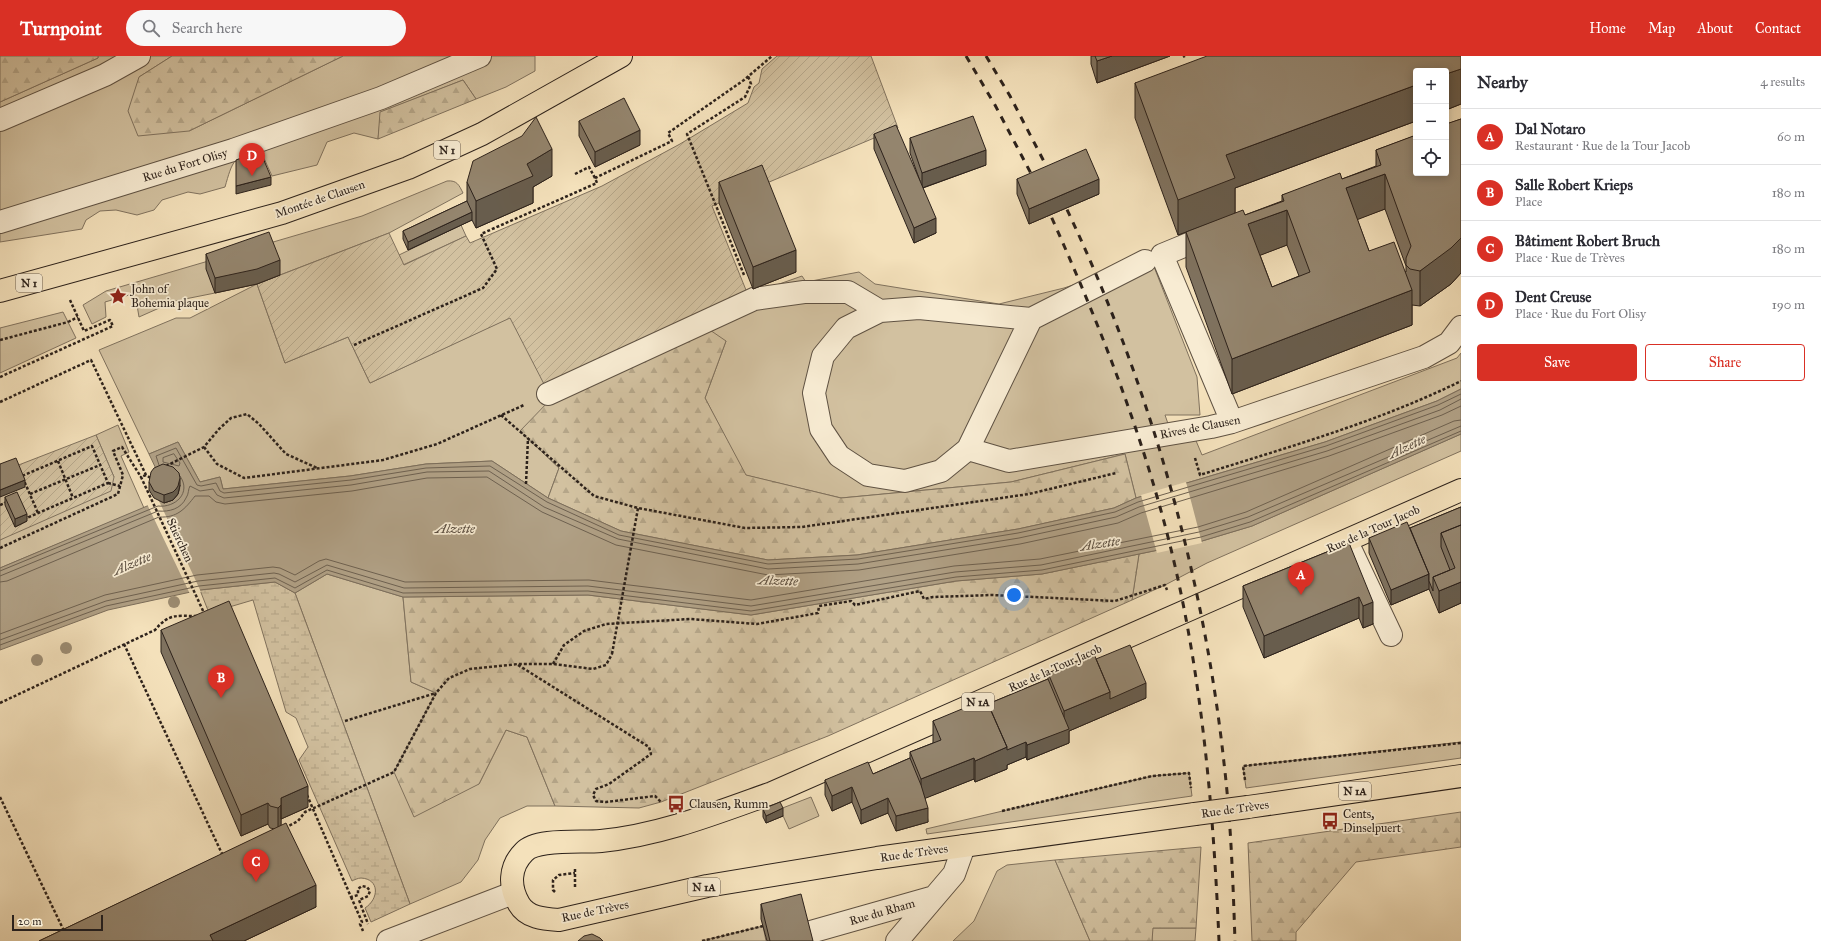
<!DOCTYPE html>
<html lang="en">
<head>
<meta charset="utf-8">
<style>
	:root { --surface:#fff; --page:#f7f7f7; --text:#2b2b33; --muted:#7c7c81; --line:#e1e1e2; --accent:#d93025 }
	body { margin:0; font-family:"IM FELL Great Primer",serif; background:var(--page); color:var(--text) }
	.controls { position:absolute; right:12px; top:12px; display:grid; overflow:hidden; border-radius:4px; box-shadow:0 2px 10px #0003 }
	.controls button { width:36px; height:36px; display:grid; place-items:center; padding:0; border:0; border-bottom:1px solid var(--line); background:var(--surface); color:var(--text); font:20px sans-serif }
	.scale { position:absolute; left:12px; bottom:10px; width:91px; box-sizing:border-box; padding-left:4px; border:2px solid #2d221b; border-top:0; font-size:11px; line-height:14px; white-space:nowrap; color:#2d221b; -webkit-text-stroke:3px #f8ecd3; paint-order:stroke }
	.you { position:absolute; left:1014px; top:539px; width:14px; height:14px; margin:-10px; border:3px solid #fff; border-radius:50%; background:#1a73e8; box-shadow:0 0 0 6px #1a73e833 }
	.badge { display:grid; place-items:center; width:26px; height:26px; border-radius:50%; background:var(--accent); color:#fff; font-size:13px; font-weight:700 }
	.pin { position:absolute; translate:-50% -33px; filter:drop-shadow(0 1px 2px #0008) }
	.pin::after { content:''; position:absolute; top:21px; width:14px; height:12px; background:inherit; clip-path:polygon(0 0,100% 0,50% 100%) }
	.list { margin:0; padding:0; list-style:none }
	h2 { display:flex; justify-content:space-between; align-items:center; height:52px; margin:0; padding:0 16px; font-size:17px }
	h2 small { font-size:13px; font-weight:400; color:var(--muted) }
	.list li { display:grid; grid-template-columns:26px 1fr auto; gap:12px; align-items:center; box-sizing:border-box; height:56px; padding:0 16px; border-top:1px solid var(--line) }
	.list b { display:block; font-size:15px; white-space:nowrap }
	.list p { margin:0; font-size:13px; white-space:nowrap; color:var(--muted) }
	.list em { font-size:13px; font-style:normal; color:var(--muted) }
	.actions { display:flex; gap:8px; padding:12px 16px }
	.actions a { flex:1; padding:9px 0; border:1px solid var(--accent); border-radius:4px; text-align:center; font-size:14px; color:var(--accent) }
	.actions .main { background:var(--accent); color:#fff }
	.icon { flex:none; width:22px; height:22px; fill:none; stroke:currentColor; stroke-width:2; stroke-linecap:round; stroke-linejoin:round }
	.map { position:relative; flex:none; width:1461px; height:885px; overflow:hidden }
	header { display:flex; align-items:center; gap:24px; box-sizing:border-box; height:56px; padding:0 20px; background:var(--accent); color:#fff }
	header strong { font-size:19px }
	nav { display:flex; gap:22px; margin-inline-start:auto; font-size:14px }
	.search { width:280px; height:36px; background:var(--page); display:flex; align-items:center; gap:10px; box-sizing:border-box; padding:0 14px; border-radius:22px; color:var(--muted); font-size:15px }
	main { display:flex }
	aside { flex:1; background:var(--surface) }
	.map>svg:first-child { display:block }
</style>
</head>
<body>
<header>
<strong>Turnpoint</strong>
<div class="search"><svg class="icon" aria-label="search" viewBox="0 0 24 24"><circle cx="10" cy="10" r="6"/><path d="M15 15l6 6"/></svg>Search here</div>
<nav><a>Home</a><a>Map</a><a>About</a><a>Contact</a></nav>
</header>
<main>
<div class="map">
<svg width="1461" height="885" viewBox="0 0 1461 885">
	<defs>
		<pattern id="forest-firs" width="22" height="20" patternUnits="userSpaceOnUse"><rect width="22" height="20" fill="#d2c1a0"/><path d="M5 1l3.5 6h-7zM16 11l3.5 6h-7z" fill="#b5a689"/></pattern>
		<pattern id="wetland-marsh" width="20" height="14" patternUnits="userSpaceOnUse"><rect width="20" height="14" fill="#d2c1a0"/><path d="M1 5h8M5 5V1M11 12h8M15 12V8" fill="none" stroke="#b5a689"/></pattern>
		<pattern id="garden-furrows" width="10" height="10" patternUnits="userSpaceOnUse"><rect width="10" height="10" fill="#d2c1a0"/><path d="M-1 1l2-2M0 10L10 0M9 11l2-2" fill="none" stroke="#b5a689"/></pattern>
	</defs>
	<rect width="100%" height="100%" fill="#f4e1bb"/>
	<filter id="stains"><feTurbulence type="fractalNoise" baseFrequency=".005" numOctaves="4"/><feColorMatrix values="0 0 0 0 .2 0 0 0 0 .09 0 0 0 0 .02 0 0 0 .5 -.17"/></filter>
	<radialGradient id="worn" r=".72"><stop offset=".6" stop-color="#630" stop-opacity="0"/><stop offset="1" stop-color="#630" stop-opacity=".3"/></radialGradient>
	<!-- green -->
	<path fill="#d2c1a0" stroke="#80725e" d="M98 0H172L139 21 189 75 343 0H535V15L506 31 476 43 463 24 381 56 378 83 354 77 327 86 317 109 272 120 263 100C234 94 232 107 225 131L200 138 188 136 162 144 154 154 137 159 116 154 100 155 86 164 82 173 0 186V46L98 2Z
		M447 125C457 124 459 129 463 137L389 177 280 219 269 191 207 213 215 237 175 245 139 261 137 249 129 239 105 246 106 261 92 268 83 249 106 235 362 160Z
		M461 169 466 180 403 209 399 199Z
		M1151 203 1197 321 1200 359H1165L1174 385 1194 380 1202 399 1457 302 1461 297V333L1437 345 1325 386 1136 442 1125 398 1011 426 841 442 745 419 705 342 726 285 520 375 559 412 548 442 492 405 426 408 350 420 223 433 220 421 200 426 178 386 149 398 99 294 176 262H190L257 228 285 307 348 281 370 327 511 261 748 239 802 220 806 226 859 216 875 228 999 248 1064 232Z
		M63 256 76 282 0 317V272Z
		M118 369 129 396 121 400 144 452 0 512V484L114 421 96 379Z
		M1461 378V395L1207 507 1165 529 1132 544 1139 498 1202 485 1252 470Z
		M327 518 403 541 411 626 436 637 394 716 479 728 506 674 527 681 555 750H527L500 762 485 784 478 804 461 826 410 848 295 537Z
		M1461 686V702L1246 732 1243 710Z
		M1189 717 1192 740 927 778 926 773 1152 720Z
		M811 741 819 760 789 773 780 753Z
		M1055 804 1090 885H953L974 865 997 815 1007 809Z
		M763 870 766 885H702Z
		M1152 872H1196L1195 885H1152Z"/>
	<!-- forest -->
	<path fill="url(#forest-firs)" stroke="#80725e" d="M0 0H98V2L0 46Z
		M172 0H343L189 75 138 80 128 55 139 21Z
		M463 24 476 43 378 83 380 56Z
		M707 272 726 285 705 342 746 419 841 442 1011 426 1125 398 1136 442 1114 452 1018 473 857 499 768 504 621 475 548 442 559 412 520 375 550 344Z
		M1139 498 1132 544 828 680 661 746 639 752 555 750 527 681 506 674 479 728 414 761 394 716 436 637 411 626 403 541 588 539 751 559 956 525 1042 518Z
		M1461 756V791L1356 806 1296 876V885H1252L1248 787Z
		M1201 791 1196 872H1153L1152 885H1090L1055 804Z"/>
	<!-- wetland -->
	<path fill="url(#wetland-marsh)" stroke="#80725e" d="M275 526 295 537 410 848 371 866 365 852C379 843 380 823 361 822 358 822 354 824 352 825L299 704 308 691 296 662 286 656 253 544 209 557 200 534Z"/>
	<!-- garden -->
	<path fill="url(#garden-furrows)" stroke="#80725e" d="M777 0H871L898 72 712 150 748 239 545 330 510 262 370 327 348 281 285 307 257 228 389 177 404 209 466 180 470 187 602 130 680 88 748 47 754 31 759 27 762 13Z
		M96 379 114 421 111 435 0 484V441L16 410Z"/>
	<!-- water -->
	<path fill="#b0a085" stroke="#7c6e5b" d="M1461 333V378L1252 470 1202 485 1042 518 956 525 751 559 588 539 403 541 327 518 295 537 275 526 200 534 108 554 0 594V512L159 445C170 449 180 441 180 429L158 417 149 398 178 386 200 426 220 421 223 433 350 420 426 408 492 405 548 442 621 475 768 504 857 499 1018 473 1114 452 1136 442 1325 386 1437 345Z"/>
	<!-- pier -->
	<path fill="#f4e1bb" d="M1186 426 1202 487 1157 497 1141 439Z
		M157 444 159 445 201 536 190 538 147 448Z"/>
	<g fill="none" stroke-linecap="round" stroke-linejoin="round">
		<!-- shore -->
		<path stroke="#6e6150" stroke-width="1" d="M174 398 180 407 179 410 163 406V402Z
			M159 409 156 400 176 392 197 429 201 430 216 427 220 435 224 437 351 424 426 412 490 410 547 446 619 479 768 508 858 503 1018 477 1115 456 1138 446 1326 390 1438 349 1461 338
			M0 515 158 450C175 452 192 437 180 420
			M0 520 158 455C169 456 181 453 186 442 189 438 188 433 190 430L200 435 213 433 217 439 224 442 351 429 427 416 489 415 544 451 618 483 768 513 858 508 1019 482 1116 461 1139 451 1327 395 1440 354 1461 343
			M0 526 7 525 159 461C177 462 185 453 195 440H209L216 446 225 448 352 435 427 422 487 421 542 456 616 489 768 519 859 514 1020 488 1118 467 1141 457 1329 400 1442 359 1461 350
			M0 578 105 539 197 519 273 511 280 512 295 519 319 505 326 503 405 526 589 524 751 544 954 510 1040 503 1198 471 1246 456 1454 365 1461 364
			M0 584 106 545 198 525 274 517 279 518 295 526 327 509 404 532 588 530 751 550 955 516 1041 509 1199 476 1248 461 1461 370
			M0 589 106 550 199 530 275 522 295 532 327 514 403 537 588 535 751 555 956 521 1042 514 1201 481 1250 466 1461 375"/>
		<!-- minor casing -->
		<g stroke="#5f5243" stroke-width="24">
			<path id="minor" d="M0 64 105 19 139 0
				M0 166 233 94 381 42 480 0
				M1213 178 1162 199 1232 366
				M919 252 1031 263 968 393 941 415 905 425 868 419 839 400 821 373 814 337 823 300 846 272 880 255Z
				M1031 263 1145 205
				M548 338 754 243 804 236H848L880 255
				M968 393 1009 405 1211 371 1232 366 1424 301 1449 287 1461 271
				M1347 486 1391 579
				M807 877 934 841
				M388 885 513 837
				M897 885 954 818 964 790"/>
		</g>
		<!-- major casing -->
		<g stroke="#2d221b" stroke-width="24">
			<path id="major" d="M0 235 282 157 408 112 482 78 621 0
				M1248 751 1461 720
				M1195 758 877 802 707 830 559 864C544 863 527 862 519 848 509 831 509 811 524 796 537 782 582 787 601 785 661 779 716 757 772 737L1461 434"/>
		</g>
		<!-- path -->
		<path stroke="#2d221b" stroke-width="2.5" stroke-dasharray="3 2" stroke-linecap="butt" d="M1183 1 1185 0
			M575 118 589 111 595 122
			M744 219 687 78 745 41 751 28 748 20
			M68 266 78 261
			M354 289 483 232 497 213 481 178 597 127 595 122 672 85 668 77 744 24 772 0
			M0 321 113 270 110 264 84 275 70 244
			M0 346 91 304 146 419 152 423
			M501 359 594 440 638 452 745 472 802 471 1029 438 1116 417
			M204 391 217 408 244 422 383 404 437 388 524 349
			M1195 402 1200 419C1288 391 1378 366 1461 325
			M58 405 73 442
			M166 410 204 391 219 373 231 362 247 358 259 368 286 398 317 412
			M146 419 141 421 205 559
			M108 427 120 430
			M526 428 528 382
			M30 438 100 409
			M0 449 7 446
			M25 459 27 462 38 457 108 427 92 390 22 420 38 457
			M0 492 118 438 123 419 113 395 122 391 141 421
			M124 588 223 800
			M553 608 564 589 584 575 606 568 690 563 757 568 818 557 819 550 851 545 855 549 920 535 924 543 933 541 992 539 1115 545 1165 529 1167 534
			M518 609 649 691 651 698 609 728 596 733 593 739 596 745 606 746 655 740 661 746
			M0 647 155 574C169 557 177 560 197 560
			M345 665 436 637
			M1245 724 1243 710 1461 687
			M307 739 351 841 358 839V833L362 830 367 831 370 835 368 840 359 844 368 868
			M0 741 64 875
			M1002 755 1152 720 1189 717 1191 732
			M285 772 298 765 305 756 394 716 436 637 449 622 470 613 518 608H553L593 613 606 609 612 598
			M575 813V832
			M555 836 553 834V824L559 819 575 817
			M351 841 362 866 360 868 363 875
			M702 885 763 870"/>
		<!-- minor -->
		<use href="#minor" stroke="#f8ecd3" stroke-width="22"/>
		<!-- major -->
		<use href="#major" stroke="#f4e1bb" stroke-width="22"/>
		<!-- rail -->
		<path stroke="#2d221b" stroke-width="3" stroke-dasharray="7 7" stroke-linecap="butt" d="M966 0 995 49 1036 127
			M986 0 1010 40 1051 119
			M1061 141C1146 317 1203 513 1224 707 1231 766 1233 826 1235 885
			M1046 149C1101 271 1151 397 1179 528 1204 645 1214 765 1219 885"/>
		<!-- major-bridge casing -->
		<g stroke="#2d221b" stroke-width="24" stroke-linecap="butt">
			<path id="major-bridge" d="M1195 758 1248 751"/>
		</g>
		<!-- path-bridge -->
		<path stroke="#2d221b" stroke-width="2.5" stroke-dasharray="3 2" stroke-linecap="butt" d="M0 284 68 266
			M612 598 638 452"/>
		<!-- major-bridge -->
		<use href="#major-bridge" stroke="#f4e1bb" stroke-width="22"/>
	</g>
	<!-- trees -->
	<g fill="#9d8e75">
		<circle cx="174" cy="546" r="6"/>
		<circle cx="66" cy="592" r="6"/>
		<circle cx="37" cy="604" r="6"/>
	</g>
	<!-- wall -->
	<path fill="#7f725f" stroke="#2d221b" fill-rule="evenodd" d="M1091 0H1170L1097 27 1091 8Z
		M1461 0V48L1446 54 1416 15V65L1235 132V157L1245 159 1282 145V139L1342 123 1376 110V94L1461 63V217L1451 228 1420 250 1412 249V269L1232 338 1186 211V176L1194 173 1178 179 1135 62V27ZM1385 153 1406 210V216L1369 195 1357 163ZM1287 189 1299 220 1272 231 1260 199Z
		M579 65 640 89 595 111 579 80Z
		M874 78 920 125 910 97V82L986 109 923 132 936 177 914 187 874 93Z
		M552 120 533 131V147L476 172 472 164 408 194 403 183V175L467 145V126Z
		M1017 123 1099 138 1029 168 1017 138Z
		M719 126 796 216 753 233 719 147Z
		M206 198 280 219 257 228 215 237 206 213Z
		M149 426 180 429 178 438 173 444 164 447 154 442 149 434Z
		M5 441 27 465 15 471 5 449Z
		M1461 451V547L1439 557 1429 533 1391 549 1369 497V482L1410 472Z
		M1349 487 1373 568 1363 572 1359 562 1264 602 1243 551V530Z
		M161 574 308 751 281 763V770L316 851 244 885H39L275 773 270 772 268 768 241 780 161 596Z
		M1096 603 1146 642 1069 675V687L1027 704 1026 701 1007 709V713L975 726 974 723 925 742 928 766 896 775 888 757 861 768 852 746 832 755 825 739V724L873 718 910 702V696L933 687V665L988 648 1048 623V617Z
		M763 753 783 760 766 767 763 761Z
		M761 848 813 885H767L761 863Z"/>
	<!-- shaded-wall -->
	<path fill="#685d4d" stroke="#2d221b" d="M1112 0H1170L1097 27V5Z
		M1461 13V48L1446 54V18Z
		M1416 29V65L1235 132V158L1178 179V144L1226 99Z
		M640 74V89L595 111V96Z
		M552 93V120L533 131V147L476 172V145L527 108Z
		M986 94V109L922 132V117Z
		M1385 118V153L1346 168V132Z
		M271 121V129L236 138V130Z
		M1099 123V138L1029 168V153Z
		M1287 154V189L1248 204V168Z
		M472 156V164L408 194V186Z
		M936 162V177L914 187V172Z
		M1461 182V217L1451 228 1420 250V215Z
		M796 194V216L753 233V211Z
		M280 204V219L257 228 215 237V222Z
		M1412 234V269L1232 338V303Z
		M180 422V429L178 438 173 444 164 447V439Z
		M25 424V431L0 441V434Z
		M27 458V465L15 471V463Z
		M1429 518V533L1391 549V534Z
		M1461 526V547L1439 557V535Z
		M1359 541V562L1264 602V580Z
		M1373 546V568L1363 572V550Z
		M1146 627V642L1069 675V687L1027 704V689L1064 674V655L1110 636Z
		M1026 686V701L1007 709V713L975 726V705L1007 691Z
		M974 702V723L921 744V723Z
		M308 730V751L281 763V742Z
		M852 731V746L832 755V740Z
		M888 742V757L861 768V754Z
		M268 747V768L241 780V759Z
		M281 749V771L278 773V752Z
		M783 752V760L766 767V760Z
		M928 752V766L896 775V760Z
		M316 829V851L244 885H210V879Z"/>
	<!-- building -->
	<path fill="#94856e" stroke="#2d221b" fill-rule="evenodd" d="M1095 0H1112L1097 5Z
		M1207 0H1461V13L1446 18V15H1416V29L1226 99 1235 122 1178 144 1135 27Z
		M624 42 640 74 595 96 579 65Z
		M973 60 986 94 922 117 910 82Z
		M536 61 552 93 527 108 533 120 476 145 467 126 473 105 522 80Z
		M1461 63V182L1451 192 1420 215 1410 213 1406 209V202L1411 190 1385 118 1346 132 1369 195 1394 186 1412 234 1232 303 1186 176 1243 154 1245 159 1284 145 1282 139 1340 117 1342 123 1381 109 1376 94 1416 79V117H1446V68ZM1287 154 1310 216 1272 231 1248 168Z
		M896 69 936 162 914 172 874 78Z
		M1086 93 1099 123 1029 153 1017 123Z
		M260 95 271 121 236 130V104Z
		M762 109 796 194 753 211 719 126Z
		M467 145 472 156 408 186 403 175Z
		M269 176 280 204 257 213 215 222 206 198Z
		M16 402 25 424 0 434V408Z
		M163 408 173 411 179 417 180 422 178 430 176 433 173 436 164 439 154 435 149 426 151 416 154 412Z
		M17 436 27 458 15 463 5 441Z
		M1461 451V469L1441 477V491L1450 514 1433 521V535L1429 525V518L1410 472Z
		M1407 466 1429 518 1391 534 1369 482Z
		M1461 469V526L1439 535 1433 521 1455 512 1441 477Z
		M1349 487 1373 546 1363 550 1359 541 1264 580 1243 530Z
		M229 545 308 730 281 742V749L278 752 270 750 268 747 241 759 161 574Z
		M1130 589 1146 627 1110 643V636L1096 603Z
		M1094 598 1110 636 1064 655 1048 617Z
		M1048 623 1069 673 1027 689 1026 686 1007 694V691L988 648Z
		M986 643 1007 691 975 705 974 702 921 723 910 696 941 684 933 665Z
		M910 702 921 729 928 752 896 760 888 742 861 754 852 731 832 740 825 724 868 706 873 718Z
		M780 746 783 752 766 760 763 753Z
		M286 767 316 829 210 879 213 885H39Z
		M801 838 813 885H770L761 848Z
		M592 878 600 882 603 885H578L584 880Z"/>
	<!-- icons -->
	<defs>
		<g id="sight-bare" transform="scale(1.38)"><path d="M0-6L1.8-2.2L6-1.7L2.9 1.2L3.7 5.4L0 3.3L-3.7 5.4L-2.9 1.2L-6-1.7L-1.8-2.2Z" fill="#8f2418" stroke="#f8ecd3" stroke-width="2.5" paint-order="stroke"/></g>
		<g id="bus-bare" transform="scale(1.38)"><path d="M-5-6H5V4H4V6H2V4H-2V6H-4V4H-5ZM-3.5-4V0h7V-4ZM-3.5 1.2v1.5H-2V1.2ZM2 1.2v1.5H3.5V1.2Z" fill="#8f2418" stroke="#f8ecd3" stroke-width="2.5" paint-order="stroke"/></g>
	</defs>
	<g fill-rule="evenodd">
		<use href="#sight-bare" x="118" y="240"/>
		<use href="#bus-bare" x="676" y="748"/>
		<use href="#bus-bare" x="1330" y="765"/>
	</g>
	<g text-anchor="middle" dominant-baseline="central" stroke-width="3.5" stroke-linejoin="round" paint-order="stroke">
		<!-- shield labels -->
		<g fill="#f8ecd3" stroke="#6a5f52" stroke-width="1">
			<rect x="434" y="85" width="26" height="18" rx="3"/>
			<rect x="16" y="218" width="26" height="18" rx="3"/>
			<rect x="962" y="637" width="32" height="18" rx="3"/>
			<rect x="1339" y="726" width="32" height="18" rx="3"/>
			<rect x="688" y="822" width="32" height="18" rx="3"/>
		</g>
		<g font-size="11" font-weight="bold" fill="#2d221b">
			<text x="447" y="94">N 1</text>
			<text x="29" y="227">N 1</text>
			<text x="978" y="646">N 1A</text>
			<text x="1355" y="735">N 1A</text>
			<text x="704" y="831">N 1A</text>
		</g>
		<!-- street labels -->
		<g font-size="12" fill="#2d221b" stroke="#f8ecd3">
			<text transform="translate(185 109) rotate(-17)">Rue du Fort Olisy</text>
			<text transform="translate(320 143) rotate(-19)">Montée de Clausen</text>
			<text transform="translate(1200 371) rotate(-11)">Rives de Clausen</text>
			<text transform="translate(1373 473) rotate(-24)">Rue de la Tour Jacob</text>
			<text transform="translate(180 484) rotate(65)">Stierchen</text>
			<text transform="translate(1055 612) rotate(-24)">Rue de la Tour Jacob</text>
			<text transform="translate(1235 753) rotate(-8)">Rue de Trèves</text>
			<text transform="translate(914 797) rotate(-8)">Rue de Trèves</text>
			<text transform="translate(595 855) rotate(-12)">Rue de Trèves</text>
			<text transform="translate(882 856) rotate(-16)">Rue du Rham</text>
		</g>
		<!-- poi labels -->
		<g font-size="12" fill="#2d221b" stroke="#f8ecd3" text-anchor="start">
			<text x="131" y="233">John of<tspan x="131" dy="14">Bohemia plaque</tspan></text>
			<text x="689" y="748">Clausen, Rumm</text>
			<text x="1343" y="758">Cents,<tspan x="1343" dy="14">Dinselpuert</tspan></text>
		</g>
		<!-- water labels -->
		<g font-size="13" font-style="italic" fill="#5b4e40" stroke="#f8ecd3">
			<text transform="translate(1407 391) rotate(-25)">Alzette</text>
			<text x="455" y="473">Alzette</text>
			<text transform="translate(1100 488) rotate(-8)">Alzette</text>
			<text transform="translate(132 508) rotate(-23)">Alzette</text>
			<text transform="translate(778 525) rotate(2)">Alzette</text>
		</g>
	</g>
	<rect width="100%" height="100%" filter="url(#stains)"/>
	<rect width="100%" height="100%" fill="url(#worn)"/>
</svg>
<div class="controls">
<button>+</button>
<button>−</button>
<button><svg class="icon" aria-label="locate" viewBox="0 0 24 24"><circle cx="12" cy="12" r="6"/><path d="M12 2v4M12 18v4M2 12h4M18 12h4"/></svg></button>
</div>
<div class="scale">20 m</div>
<div class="you"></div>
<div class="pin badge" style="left:1301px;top:539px">A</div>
<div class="pin badge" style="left:221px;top:642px">B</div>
<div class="pin badge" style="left:256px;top:826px">C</div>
<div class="pin badge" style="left:252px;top:120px">D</div>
</div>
<aside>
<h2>Nearby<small>4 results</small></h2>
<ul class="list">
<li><span class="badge">A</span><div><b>Dal Notaro</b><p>Restaurant · Rue de la Tour Jacob</p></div><em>60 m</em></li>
<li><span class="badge">B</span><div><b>Salle Robert Krieps</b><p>Place</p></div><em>180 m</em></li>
<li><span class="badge">C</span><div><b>Bâtiment Robert Bruch</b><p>Place · Rue de Trèves</p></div><em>180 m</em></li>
<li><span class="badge">D</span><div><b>Dent Creuse</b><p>Place · Rue du Fort Olisy</p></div><em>190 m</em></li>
</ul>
<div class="actions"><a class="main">Save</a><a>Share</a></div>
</aside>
</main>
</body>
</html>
